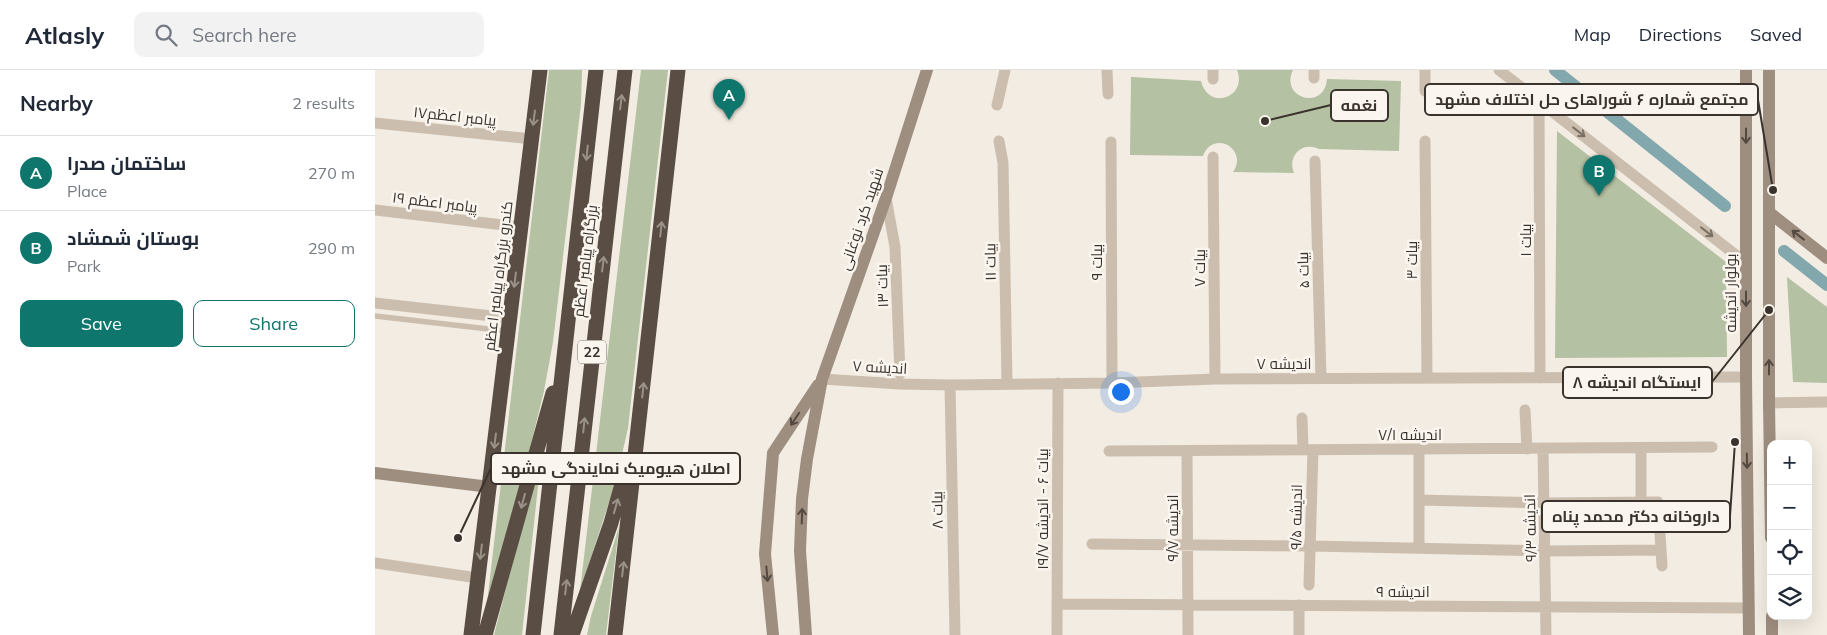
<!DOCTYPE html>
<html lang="en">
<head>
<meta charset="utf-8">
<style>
	:root { --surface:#fff; --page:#f2f2f3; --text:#1f2937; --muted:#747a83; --line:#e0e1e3; --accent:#0f766e }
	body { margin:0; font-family:Mulish,Cairo,sans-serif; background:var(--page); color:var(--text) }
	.controls { position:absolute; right:15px; bottom:15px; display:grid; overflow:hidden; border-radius:10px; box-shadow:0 5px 20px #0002 }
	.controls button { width:45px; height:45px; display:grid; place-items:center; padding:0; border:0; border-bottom:1px solid var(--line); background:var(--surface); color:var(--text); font:25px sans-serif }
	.you { position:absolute; left:745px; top:321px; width:18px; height:18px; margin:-12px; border:4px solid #fff; border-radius:50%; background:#1a73e8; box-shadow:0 0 0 8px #1a73e833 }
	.badge { display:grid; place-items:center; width:32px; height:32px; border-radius:50%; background:var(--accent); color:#fff; font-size:16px; font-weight:700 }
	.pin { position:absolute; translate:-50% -41px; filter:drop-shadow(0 1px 2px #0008) }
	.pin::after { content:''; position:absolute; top:26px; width:18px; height:15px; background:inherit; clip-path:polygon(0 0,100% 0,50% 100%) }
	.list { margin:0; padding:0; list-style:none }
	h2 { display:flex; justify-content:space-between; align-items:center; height:65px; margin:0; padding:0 20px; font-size:21px }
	h2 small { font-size:16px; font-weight:400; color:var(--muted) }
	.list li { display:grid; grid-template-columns:32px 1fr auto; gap:15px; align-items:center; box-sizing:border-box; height:75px; padding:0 20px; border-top:1px solid var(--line) }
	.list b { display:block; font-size:19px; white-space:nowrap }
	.list p { margin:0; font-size:16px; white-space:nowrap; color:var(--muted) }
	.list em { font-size:16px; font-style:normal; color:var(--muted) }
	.actions { display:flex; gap:10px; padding:15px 20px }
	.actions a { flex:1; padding:11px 0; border:1px solid var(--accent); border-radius:10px; text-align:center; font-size:18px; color:var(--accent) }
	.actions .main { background:var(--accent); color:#fff }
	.icon { flex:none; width:28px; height:28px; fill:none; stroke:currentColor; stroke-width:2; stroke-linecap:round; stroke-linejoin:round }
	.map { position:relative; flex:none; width:1452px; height:565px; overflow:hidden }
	header { display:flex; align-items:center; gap:30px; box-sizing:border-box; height:70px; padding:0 25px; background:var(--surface); border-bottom:1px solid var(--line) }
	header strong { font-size:24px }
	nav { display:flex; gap:28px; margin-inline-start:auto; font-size:18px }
	.search { width:350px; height:45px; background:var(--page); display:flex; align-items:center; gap:12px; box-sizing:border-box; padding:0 18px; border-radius:10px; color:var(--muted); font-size:19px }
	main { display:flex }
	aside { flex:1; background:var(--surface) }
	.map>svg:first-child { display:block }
</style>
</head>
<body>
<header>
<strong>Atlasly</strong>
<div class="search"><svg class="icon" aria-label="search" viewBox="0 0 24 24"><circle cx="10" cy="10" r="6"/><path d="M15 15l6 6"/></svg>Search here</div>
<nav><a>Map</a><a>Directions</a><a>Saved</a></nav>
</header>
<main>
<aside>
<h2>Nearby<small>2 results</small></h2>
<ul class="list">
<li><span class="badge">A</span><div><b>ساختمان صدرا</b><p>Place</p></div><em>270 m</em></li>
<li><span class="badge">B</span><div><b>بوستان شمشاد</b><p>Park</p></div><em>290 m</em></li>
</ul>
<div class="actions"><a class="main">Save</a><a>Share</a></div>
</aside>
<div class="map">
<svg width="1452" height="565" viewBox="0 0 1452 565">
	<rect width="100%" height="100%" fill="#f3ece2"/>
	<!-- green -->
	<path fill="#b4c1a2" d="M174 0H207L206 34 178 272 169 321 123 508 111 542Z
		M266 0H293L253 358 241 411 205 521Z
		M862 0H918C904 29 950 41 952 9L1026 11 1024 81 944 79C927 71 912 86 919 103L858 102C874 79 838 59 828 86L755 85 756 7 826 11C833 41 873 28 862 0Z
		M1182 61 1351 192 1352 287 1180 288Z
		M1412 207 1452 237V313L1418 312Z
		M167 379 147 565H119Z
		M244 457 231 565H212L216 546Z"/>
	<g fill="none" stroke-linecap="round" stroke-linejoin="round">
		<!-- canal -->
		<path stroke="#82a8ae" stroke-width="12" d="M1180 0 1350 136
			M1409 181 1452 215"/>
		<!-- lane -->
		<path stroke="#cbbeae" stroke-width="5.5" d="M0 246 131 261"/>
		<!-- street -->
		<path stroke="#cbbeae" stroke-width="11" d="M732 0 733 24
			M838 0V9
			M1050 0V21
			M1124 0 1371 193
			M939 8V0
			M1164 32 1165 308
			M622 35 630 0
			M0 53 157 69
			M624 71 628 93 632 313
			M1050 71 1052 308
			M736 72 737 313
			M838 87 840 309
			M940 91 946 308
			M511 128 520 177 525 304
			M0 140 146 157
			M0 233 135 248
			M447 309 524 314 575 315 737 313 840 309 1371 307
			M575 315 580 565
			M1394 333 1452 332
			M1150 340 1152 379
			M927 348 928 380
			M1168 378 1171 565
			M734 381 1337 377
			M812 381 813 565
			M1044 430 1169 433 1283 432 1287 496
			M1266 432V378
			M717 474 936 476 1170 481 1286 480
			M1044 478V379
			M0 493 103 508
			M934 515 938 380
			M682 534 1374 538
			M682 565 683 313
			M924 565V535"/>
		<!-- secondary -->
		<path stroke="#9e8e7f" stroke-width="12" d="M1371 0V307L1374 565
			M1394 0V333L1396 468
			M1395 143 1452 188
			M0 403 115 417
			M1397 546V565
			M398 565 390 484 398 383 443 315
			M431 565 425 481 427 429 432 389 447 309 511 128 552 0"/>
		<!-- highway -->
		<path stroke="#5a4d44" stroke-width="15" d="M96 565 165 0
			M110 565 178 323
			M158 565 221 0
			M186 565 250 0
			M197 565 236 453 253 393
			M240 565 303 0"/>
	</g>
	<!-- one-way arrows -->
	<defs><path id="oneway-shaft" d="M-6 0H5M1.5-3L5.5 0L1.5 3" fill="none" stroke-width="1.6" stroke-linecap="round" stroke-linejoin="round" transform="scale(1.25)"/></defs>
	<g stroke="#9a9188">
		<use href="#oneway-shaft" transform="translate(246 32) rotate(-83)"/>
		<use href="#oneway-shaft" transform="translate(159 48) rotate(97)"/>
		<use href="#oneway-shaft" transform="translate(212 83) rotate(96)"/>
		<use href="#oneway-shaft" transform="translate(286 159) rotate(-84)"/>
		<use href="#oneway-shaft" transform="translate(228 194) rotate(-83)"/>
		<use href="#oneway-shaft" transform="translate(140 210) rotate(97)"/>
		<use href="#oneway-shaft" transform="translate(268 320) rotate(-84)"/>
		<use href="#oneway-shaft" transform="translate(209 355) rotate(-84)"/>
		<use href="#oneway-shaft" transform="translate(120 371) rotate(97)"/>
		<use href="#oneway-shaft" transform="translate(148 431) rotate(105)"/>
		<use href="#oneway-shaft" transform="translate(241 436) rotate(-74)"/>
		<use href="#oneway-shaft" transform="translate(106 482) rotate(97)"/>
		<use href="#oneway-shaft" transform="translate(248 499) rotate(-83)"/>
		<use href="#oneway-shaft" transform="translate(191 517) rotate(-83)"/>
	</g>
	<g stroke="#7b7166">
		<use href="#oneway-shaft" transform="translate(1204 62) rotate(38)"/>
		<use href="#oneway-shaft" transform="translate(1332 162) rotate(38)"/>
	</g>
	<g stroke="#534941">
		<use href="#oneway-shaft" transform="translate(1371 66) rotate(90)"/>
		<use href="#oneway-shaft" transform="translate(1423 165) rotate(-142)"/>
		<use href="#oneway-shaft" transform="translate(1371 229) rotate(90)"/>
		<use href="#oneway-shaft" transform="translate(1394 297) rotate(-90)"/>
		<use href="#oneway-shaft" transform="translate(420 349) rotate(124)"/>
		<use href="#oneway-shaft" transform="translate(1372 391) rotate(89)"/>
		<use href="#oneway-shaft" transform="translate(427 446) rotate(-88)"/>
		<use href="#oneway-shaft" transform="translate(392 504) rotate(85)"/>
	</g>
	<g text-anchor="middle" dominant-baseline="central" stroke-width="5" stroke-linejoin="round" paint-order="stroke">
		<!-- shield labels -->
		<rect fill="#faf6ef" stroke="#746d66" stroke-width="1" x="203" y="270.5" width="28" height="23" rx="4"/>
		<g font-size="14" font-weight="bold" fill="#3a322c">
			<text x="217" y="282">22</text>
		</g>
		<!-- street labels -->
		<g font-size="15" fill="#3a322c" stroke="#faf6ef">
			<text transform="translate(80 46) rotate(6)">پیامبر اعظم۱۷</text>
			<text transform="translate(60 132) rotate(7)">پیامبر اعظم ۱۹</text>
			<text transform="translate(486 149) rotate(-71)">شهید کرد نوغانی</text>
			<text transform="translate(1150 170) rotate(-90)">بیات ۱</text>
			<text transform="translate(1036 190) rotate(-90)">بیات ۳</text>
			<text transform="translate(210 191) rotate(-83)">بزرگراه پیامبر اعظم</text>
			<text transform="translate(615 192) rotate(-91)">بیات ۱۱</text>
			<text transform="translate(721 192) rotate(-90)">بیات ۹</text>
			<text transform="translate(824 198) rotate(-90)">بیات ۷</text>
			<text transform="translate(928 200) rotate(-92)">بیات ۵</text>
			<text transform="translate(123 206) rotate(-83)">کندرو بزرگراه پیامبر اعظم</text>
			<text transform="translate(507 216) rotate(-92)">بیات ۱۳</text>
			<text transform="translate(1355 223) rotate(-90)">بولوار اندیشه</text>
			<text x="909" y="293">اندیشه ۷</text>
			<text transform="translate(505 297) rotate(3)">اندیشه ۷</text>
			<text x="1035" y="364">اندیشه ۷/۱</text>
			<text transform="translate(667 439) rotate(-90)">بیات ۶ - اندیشه ۱۹/۷</text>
			<text transform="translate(562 440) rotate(-91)">بیات ۸</text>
			<text transform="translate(921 447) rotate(-89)">اندیشه ۹/۵</text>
			<text transform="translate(797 458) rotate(-90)">اندیشه ۹/۷</text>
			<text transform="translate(1155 458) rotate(-91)">اندیشه ۹/۳</text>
			<text x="1028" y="521">اندیشه ۹</text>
		</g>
	</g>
	<!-- callouts -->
	<path fill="none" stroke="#3a322c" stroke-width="2" d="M1398 120L1383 30M890 51L956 35M1394 240L1337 312M83 468L116 398M1360 372L1355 446"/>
	<g fill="#3a322c" stroke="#faf6ef" stroke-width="2">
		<circle cx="1398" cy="120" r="5"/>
		<circle cx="890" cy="51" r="5"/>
		<circle cx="1394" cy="240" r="5"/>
		<circle cx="83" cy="468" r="5"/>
		<circle cx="1360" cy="372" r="5"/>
	</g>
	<g fill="#faf6ef" stroke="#3a322c" stroke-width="2">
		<rect x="1050" y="14" width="333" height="31" rx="5"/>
		<rect x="956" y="20" width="57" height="31" rx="5"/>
		<rect x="1188" y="297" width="149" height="31" rx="5"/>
		<rect x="116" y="383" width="249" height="31" rx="5"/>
		<rect x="1167" y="431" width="188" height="31" rx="5"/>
	</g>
	<g font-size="16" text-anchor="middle" font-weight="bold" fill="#3a322c">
		<text x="1217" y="35">مجتمع شماره ۶ شوراهای حل اختلاف مشهد</text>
		<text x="984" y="41">نغمه</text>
		<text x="1262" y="318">ایستگاه اندیشه ۸</text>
		<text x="241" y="404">اصلان هیومیک نمایندگی مشهد</text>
		<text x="1261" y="452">داروخانه دکتر محمد پناه</text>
	</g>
</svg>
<div class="controls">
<button>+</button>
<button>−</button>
<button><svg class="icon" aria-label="locate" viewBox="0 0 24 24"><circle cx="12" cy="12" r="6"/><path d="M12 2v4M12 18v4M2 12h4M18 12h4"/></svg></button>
<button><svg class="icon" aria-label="layers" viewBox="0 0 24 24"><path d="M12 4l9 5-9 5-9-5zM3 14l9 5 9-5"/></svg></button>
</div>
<div class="you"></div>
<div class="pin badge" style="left:354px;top:50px">A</div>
<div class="pin badge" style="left:1224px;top:126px">B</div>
</div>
</main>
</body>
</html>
